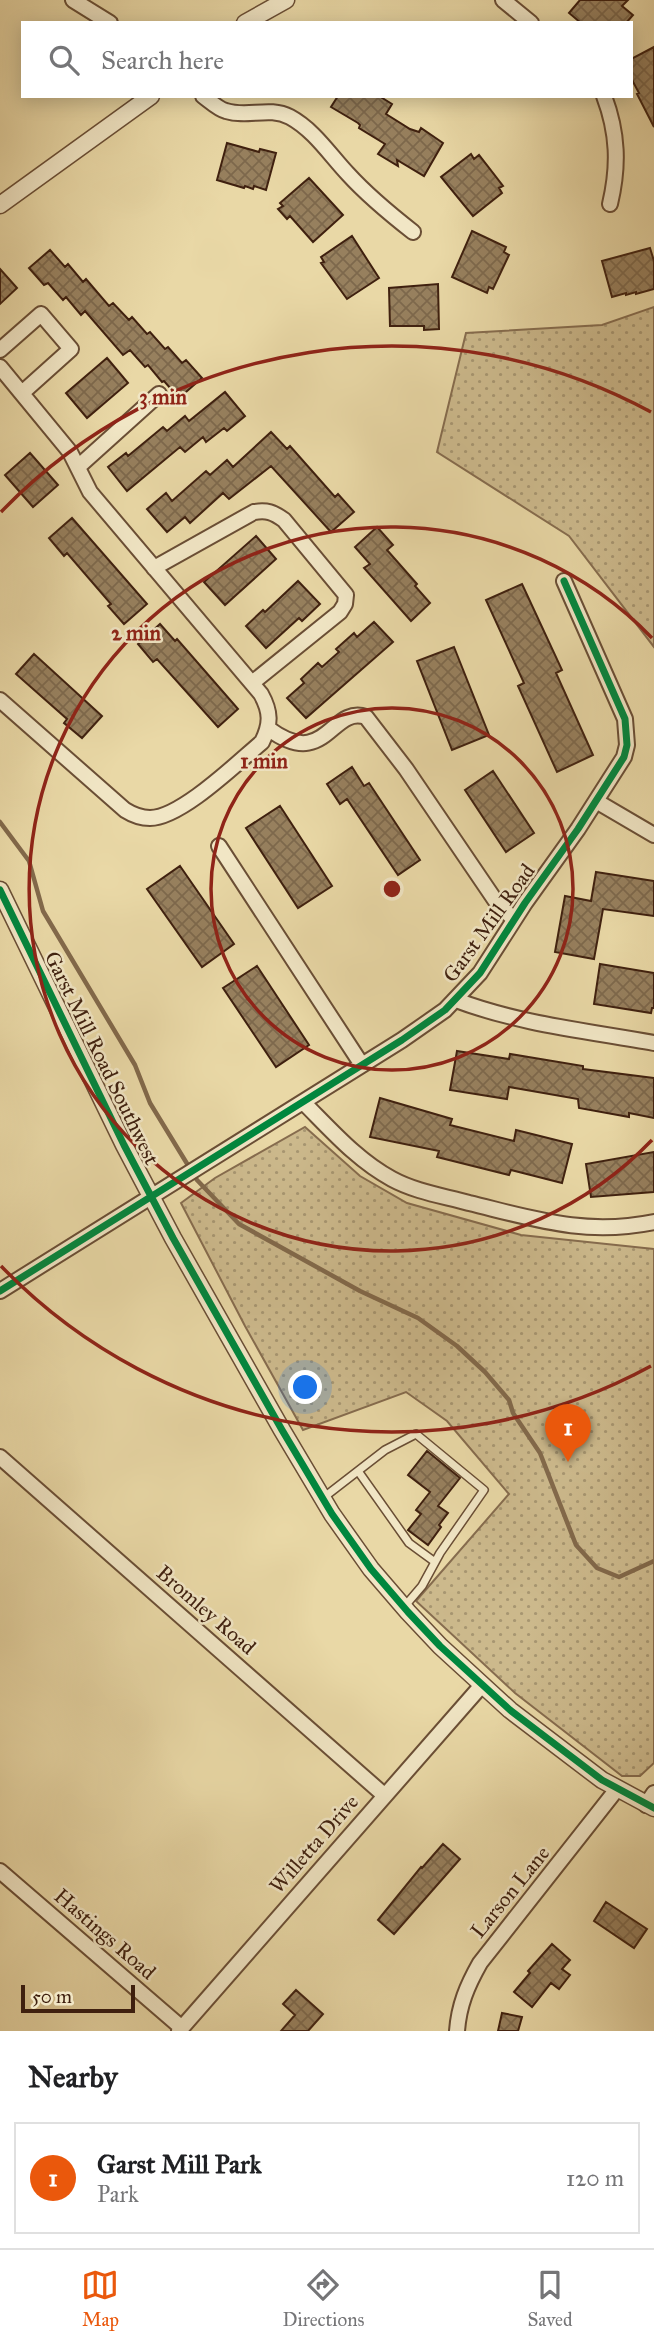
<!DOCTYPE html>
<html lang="en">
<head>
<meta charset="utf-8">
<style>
	:root { --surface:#fff; --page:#f2f2f2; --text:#202124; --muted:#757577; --line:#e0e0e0; --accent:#ea580c }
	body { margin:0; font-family:"IM FELL Great Primer",serif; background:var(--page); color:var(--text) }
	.scale { position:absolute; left:21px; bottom:18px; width:114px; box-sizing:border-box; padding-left:7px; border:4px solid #3f200f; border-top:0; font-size:19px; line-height:24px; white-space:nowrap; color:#3f200f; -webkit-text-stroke:5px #f1e6c5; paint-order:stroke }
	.you { position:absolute; left:306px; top:1388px; width:24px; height:24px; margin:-18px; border:5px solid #fff; border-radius:50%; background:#1a73e8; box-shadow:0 0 0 10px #1a73e833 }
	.badge { display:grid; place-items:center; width:46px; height:46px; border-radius:50%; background:var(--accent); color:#fff; font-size:23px; font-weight:700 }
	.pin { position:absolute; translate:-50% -58px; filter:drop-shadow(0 2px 4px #0008) }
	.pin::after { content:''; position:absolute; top:37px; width:24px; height:21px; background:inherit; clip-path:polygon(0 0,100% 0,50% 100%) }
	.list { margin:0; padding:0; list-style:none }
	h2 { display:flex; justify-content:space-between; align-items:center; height:91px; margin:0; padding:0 28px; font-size:30px }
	h2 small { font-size:23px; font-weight:400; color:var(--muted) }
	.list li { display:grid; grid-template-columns:46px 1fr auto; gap:21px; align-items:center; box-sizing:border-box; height:112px; margin:0 14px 14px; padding:0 14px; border:2px solid var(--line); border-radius:0px }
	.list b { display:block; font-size:26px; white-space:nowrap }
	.list p { margin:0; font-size:23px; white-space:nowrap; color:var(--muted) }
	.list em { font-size:23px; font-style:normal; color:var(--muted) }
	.icon { flex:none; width:38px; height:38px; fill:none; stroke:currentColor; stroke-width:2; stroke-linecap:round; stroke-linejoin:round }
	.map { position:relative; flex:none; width:654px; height:2031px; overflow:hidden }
	.search { position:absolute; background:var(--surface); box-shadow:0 4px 18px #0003; left:21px; right:21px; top:21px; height:77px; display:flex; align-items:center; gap:18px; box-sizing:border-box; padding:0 24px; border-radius:0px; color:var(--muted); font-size:26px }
	.sheet { height:217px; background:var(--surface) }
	nav { display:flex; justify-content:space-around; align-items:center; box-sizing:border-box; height:98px; border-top:2px solid var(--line); background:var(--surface); font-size:19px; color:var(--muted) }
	nav a { display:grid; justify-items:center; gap:4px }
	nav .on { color:var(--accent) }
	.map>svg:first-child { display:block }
</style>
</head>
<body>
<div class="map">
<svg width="654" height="2031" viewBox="0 0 654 2031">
	<defs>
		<pattern id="park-dots" width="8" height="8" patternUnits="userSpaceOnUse" patternTransform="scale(1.75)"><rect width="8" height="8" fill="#ccb98c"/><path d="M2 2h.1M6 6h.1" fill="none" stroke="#a79671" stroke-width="1.8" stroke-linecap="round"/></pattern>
		<pattern id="building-cross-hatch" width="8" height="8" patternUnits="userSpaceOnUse" patternTransform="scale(1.75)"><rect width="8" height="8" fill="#97805e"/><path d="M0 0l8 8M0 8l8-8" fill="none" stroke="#7d684c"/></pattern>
	</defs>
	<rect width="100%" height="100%" fill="#e9d8a6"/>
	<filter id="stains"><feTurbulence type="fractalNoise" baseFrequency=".00286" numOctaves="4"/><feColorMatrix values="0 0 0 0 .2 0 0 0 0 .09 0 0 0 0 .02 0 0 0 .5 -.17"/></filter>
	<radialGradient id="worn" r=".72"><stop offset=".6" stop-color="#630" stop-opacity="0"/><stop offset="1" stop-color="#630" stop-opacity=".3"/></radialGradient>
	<!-- park -->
	<path fill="url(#park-dots)" stroke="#866c4e" stroke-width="2" d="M654 307V647L569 536 437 452 466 333 602 325Z
		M305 1127 360 1176 407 1203 521 1235 654 1249V1763L640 1776H622L515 1693 416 1601 509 1494 447 1421 406 1392 303 1430 245 1326 181 1203 215 1178Z"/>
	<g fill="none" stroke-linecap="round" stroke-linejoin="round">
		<!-- stream -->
		<path stroke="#82694b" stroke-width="4.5" d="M0 822 29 861 43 911 135 1065 150 1103 197 1180 239 1224 360 1291 418 1318 457 1346 485 1372 509 1400 513 1413 540 1453 576 1545 597 1568 619 1577 654 1561"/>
	</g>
	<!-- building -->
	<path fill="url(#building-cross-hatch)" stroke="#3f200f" stroke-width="2" d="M580 0H628L622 6 633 15 626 23H581L569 13Z
		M654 47V127L637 94 639 93 631 78V59Z
		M338 96H379L392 104 386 114 410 129 419 132 421 128 443 143 424 176 397 160 398 166 378 154 385 144 359 128 360 125 358 123 331 107Z
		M227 143 259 152 260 149 276 153 266 190 254 186 253 189 245 186 244 188 217 180Z
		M471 154 474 159 479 155 503 186 499 188 502 193 473 216 441 177Z
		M309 178 343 215 313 242 290 216 287 219 278 209 283 206 280 203Z
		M472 231 506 247 504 252 509 255 493 289 489 287 487 293 452 277Z
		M352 236 379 278 347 299 321 263 324 262 321 257Z
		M650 248 654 261V289L636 294V292L626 295V293L612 297 602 261Z
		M50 250 65 267 68 264 83 282 86 279 109 306 113 303 129 320 132 317 147 334 150 332 165 349 168 347 182 363 186 360 202 378 179 398 164 381 162 382 148 365 145 367 130 350 123 355 85 311 81 315 66 297 63 300 48 283 44 285 29 268Z
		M0 269 17 288 0 304Z
		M438 284 439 329 424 330V326H390L389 288Z
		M107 358 128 383 87 418 66 393Z
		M225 392 245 416 227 431 224 428 206 442 203 437 185 452 180 447 127 491 108 467 126 453 128 456 163 427 167 431 185 416 189 421Z
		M271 432 287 449 290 446 335 497 338 494 354 512 331 532 271 466 229 499 223 493 190 523 185 517 167 532 147 509 166 493 172 501 206 471 210 475 227 460 233 467Z
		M30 453 58 485 33 507 5 475Z
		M72 518 147 604 124 624 108 606 111 604 67 553 64 556 49 538Z
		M377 527 393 545 387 550 417 584 415 586 430 603 411 621 364 568 370 564 355 547Z
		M256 536 276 559 225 605 204 582Z
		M298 581 320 604 302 621 299 618 266 648 246 626 263 610 265 612Z
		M522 584 562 670 556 673 593 755 557 772 518 686 524 683 486 600Z
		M374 622 393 642 306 718 287 698 304 683 301 679 318 663 322 667 339 652 336 649 354 633 357 637Z
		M160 624 175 641 177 639 238 709 218 727 157 659 153 662 138 644Z
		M454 647 489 735 452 750 417 661Z
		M34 654 102 716 82 738 64 723 67 719 16 674Z
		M352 767 364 786 369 783 420 860 398 875 347 799 340 804 327 784Z
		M493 771 534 833 506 852 465 790Z
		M280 806 332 886 298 908 246 828Z
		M180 866 234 944 202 967 147 889Z
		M596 872 654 881V916L603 909 594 959 555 952 565 896 591 901Z
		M600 964 654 973V1008H652L651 1013 594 1004Z
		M257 966 309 1045 276 1067 223 988Z
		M457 1051 509 1059 510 1054 583 1066V1069L654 1078V1118L629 1113V1117L579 1108 578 1099 509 1087 507 1099 450 1090Z
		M380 1098 452 1119 450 1125 514 1141 516 1130 572 1144 562 1183 511 1170 509 1175 437 1157 439 1151 370 1137Z
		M654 1152V1192L591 1197 586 1164Z
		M427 1451 460 1478 438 1506 448 1513 439 1525 441 1527 428 1545 408 1530 421 1514 416 1510 430 1492 408 1475Z
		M443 1844 460 1859 394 1934 378 1920 421 1867 422 1868Z
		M606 1902 647 1929 634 1948 594 1921Z
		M552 1944 570 1960 562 1969 570 1975 559 1989 551 1983 532 2007 514 1992 530 1973 528 1971Z
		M296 1990 323 2014 308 2031H281L295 2015 283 2004Z
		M502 2013 522 2017 518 2031H498Z"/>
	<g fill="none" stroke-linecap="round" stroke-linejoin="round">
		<!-- service casing -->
		<g stroke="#6a4e35" stroke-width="10">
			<path id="service" d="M358 1471 409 1543 435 1562
				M323 1498 385 1450 416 1434 484 1490 440 1553 422 1586 404 1607"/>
		</g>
		<!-- minor casing -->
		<g stroke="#6a4e35" stroke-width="18">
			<path id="minor" d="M73 0 110 23
				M503 0 531 23
				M203 96C210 101 218 109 226 111 248 118 269 106 290 117 314 130 330 155 348 174 368 196 390 214 413 232
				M604 96C618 133 619 166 610 204
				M0 350 41 314 71 349 22 393
				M0 367 70 452 90 492 261 694C271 712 271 724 262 742 238 762 181 818 150 818 141 818 133 815 125 810L0 700
				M78 467 159 394
				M154 568 254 512C267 510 273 512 284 520L346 595 345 604 340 612 252 683
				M269 729C326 771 331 705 366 717L406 769 495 900 514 920
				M596 801 654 835
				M219 846 362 1065
				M456 1000C519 1024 588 1031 654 1043
				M303 1102C331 1130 358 1161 392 1179 416 1192 444 1196 469 1203 535 1219 585 1236 654 1222
				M0 1291 402 1040 445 1010 480 973 525 903 578 829 624 757 627 745 625 719 564 581
				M0 1457 384 1795
				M646 1805 654 1793
				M0 1871 182 2028
				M179 2031 482 1685
				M457 2031C459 2005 467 1986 480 1963L617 1789"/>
		</g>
		<!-- tertiary casing -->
		<g stroke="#6a4e35" stroke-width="19">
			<path id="tertiary" d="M245 23 286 0
				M0 205 151 96
				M0 890 124 1145 173 1238 282 1430 332 1514 371 1569 408 1612 440 1646 510 1710 602 1780 654 1808"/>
		</g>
		<!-- service -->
		<use href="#service" stroke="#f1e6c5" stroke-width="7"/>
		<!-- minor -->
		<use href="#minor" stroke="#f1e6c5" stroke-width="14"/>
		<!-- tertiary -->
		<use href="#tertiary" stroke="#f1e6c5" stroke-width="16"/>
		<!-- cycleway casing -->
		<g stroke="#f1e6c5" stroke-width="11">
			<path id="cycleway" d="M0 890 124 1145 173 1238 282 1430 332 1514 371 1569 408 1612 440 1646 510 1710 602 1780 654 1808
				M0 1291 402 1040 445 1010 480 973 525 903 578 829 624 757 627 745 625 719 564 581"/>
		</g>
		<!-- cycleway -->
		<use href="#cycleway" stroke="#00873e" stroke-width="7"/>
	</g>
	<!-- distance rings -->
	<g fill="none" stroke="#8f2418" stroke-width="3.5">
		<circle cx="392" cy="889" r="181"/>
		<path d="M652 1140A362 362 0 1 1 652 638"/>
		<path d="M651 1366A543 543 0 0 1 1 1266M1 512A543 543 0 0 1 651 412"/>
	</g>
	<g text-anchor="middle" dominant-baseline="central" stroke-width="5" stroke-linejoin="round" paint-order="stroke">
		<!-- street labels -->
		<g font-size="21" fill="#3f200f" stroke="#f1e6c5">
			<text transform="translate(489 923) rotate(-54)">Garst Mill Road</text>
			<text transform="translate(102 1058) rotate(64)">Garst Mill Road Southwest</text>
			<text transform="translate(206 1610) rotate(41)">Bromley Road</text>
			<text transform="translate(314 1844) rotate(-49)">Willetta Drive</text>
			<text transform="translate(510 1892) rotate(-51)">Larson Lane</text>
			<text transform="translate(105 1934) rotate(41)">Hastings Road</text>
		</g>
	</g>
	<circle cx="392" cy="889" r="10" fill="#8f2418" stroke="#f1e6c5" stroke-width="3.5"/>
	<g font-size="21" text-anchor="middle" font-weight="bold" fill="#8f2418" stroke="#f1e6c5" stroke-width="5" stroke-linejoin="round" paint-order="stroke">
		<text x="163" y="404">3 min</text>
		<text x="136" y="640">2 min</text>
		<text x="264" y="768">1 min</text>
	</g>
	<rect width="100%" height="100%" filter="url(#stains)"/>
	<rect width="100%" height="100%" fill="url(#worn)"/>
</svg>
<div class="scale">50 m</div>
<div class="you"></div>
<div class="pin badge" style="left:568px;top:1462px">1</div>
<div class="search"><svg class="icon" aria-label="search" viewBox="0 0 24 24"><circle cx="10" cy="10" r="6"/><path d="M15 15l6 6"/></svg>Search here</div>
</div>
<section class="sheet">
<h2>Nearby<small></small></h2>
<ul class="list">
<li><span class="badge">1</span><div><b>Garst Mill Park</b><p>Park</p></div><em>120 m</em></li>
</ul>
</section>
<nav>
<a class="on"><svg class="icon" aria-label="map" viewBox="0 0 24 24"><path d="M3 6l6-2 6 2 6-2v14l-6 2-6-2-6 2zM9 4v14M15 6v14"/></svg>Map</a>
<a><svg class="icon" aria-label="directions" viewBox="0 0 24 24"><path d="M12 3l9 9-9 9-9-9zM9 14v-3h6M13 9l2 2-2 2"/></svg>Directions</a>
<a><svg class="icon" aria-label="saved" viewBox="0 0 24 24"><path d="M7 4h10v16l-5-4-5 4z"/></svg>Saved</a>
</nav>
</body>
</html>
